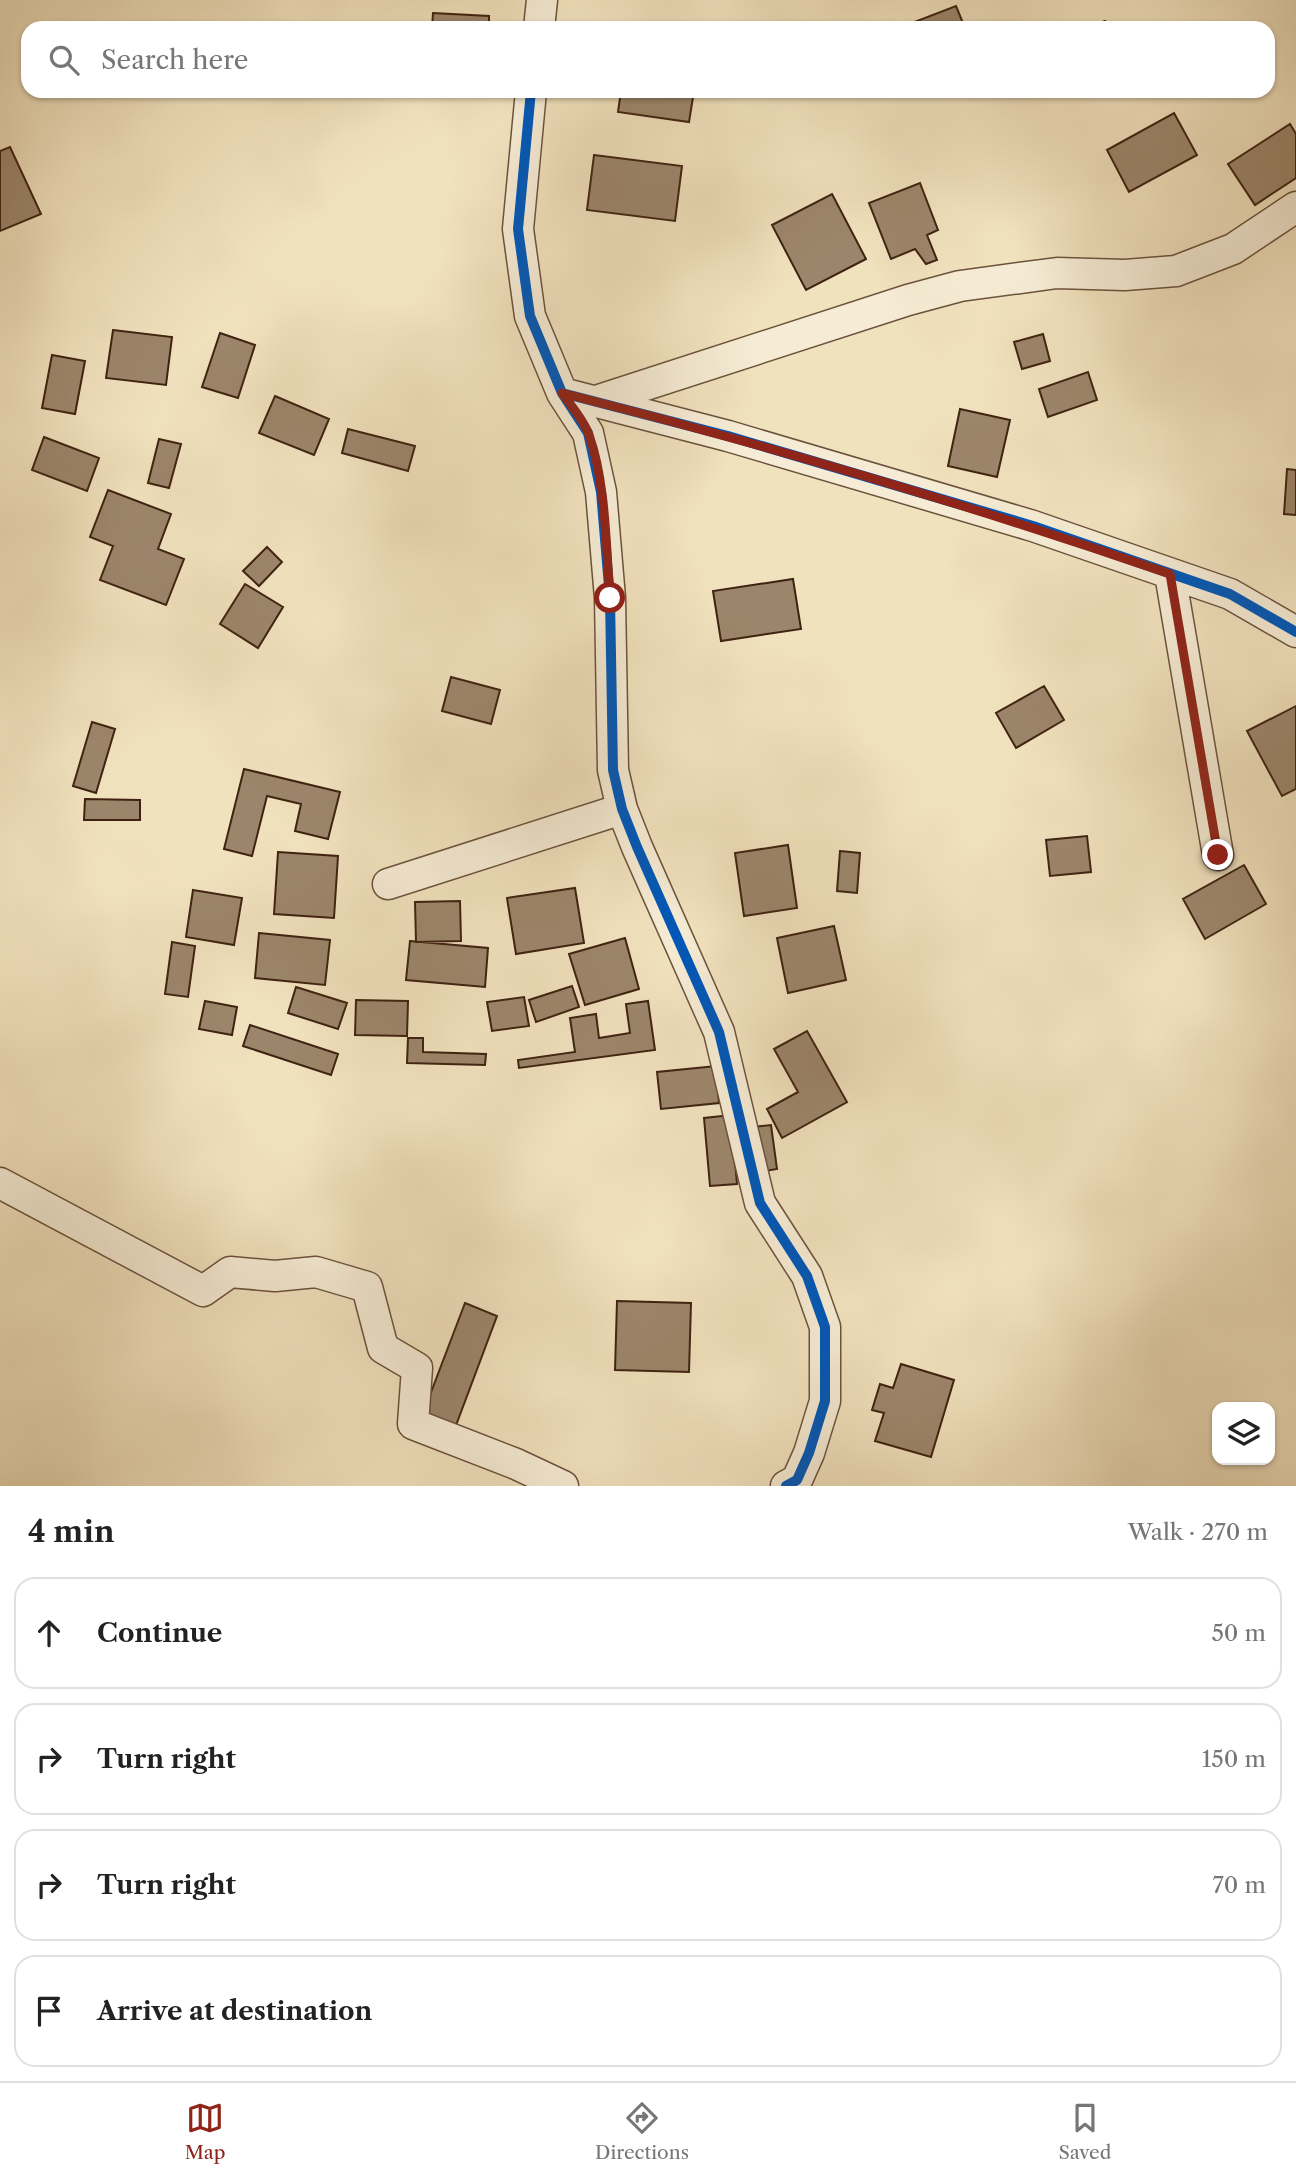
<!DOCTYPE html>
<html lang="en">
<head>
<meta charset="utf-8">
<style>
	:root { --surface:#fff; --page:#f6f6f6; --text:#222; --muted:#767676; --line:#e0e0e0; --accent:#8f2418 }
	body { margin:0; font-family:"Libre Caslon Text",serif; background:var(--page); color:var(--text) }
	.controls { position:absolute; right:21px; bottom:21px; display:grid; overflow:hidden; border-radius:14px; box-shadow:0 2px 5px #0004 }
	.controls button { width:63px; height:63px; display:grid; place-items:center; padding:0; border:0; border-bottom:2px solid var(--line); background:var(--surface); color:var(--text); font:35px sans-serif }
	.stop { position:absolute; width:21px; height:21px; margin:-16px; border:5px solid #8f2418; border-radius:50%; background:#fff }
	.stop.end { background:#8f2418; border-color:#fff; box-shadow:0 2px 7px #0008 }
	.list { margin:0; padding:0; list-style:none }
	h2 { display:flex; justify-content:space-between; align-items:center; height:91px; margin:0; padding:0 28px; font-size:30px }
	h2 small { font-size:23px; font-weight:400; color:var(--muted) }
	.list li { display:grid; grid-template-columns:46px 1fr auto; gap:21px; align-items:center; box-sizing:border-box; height:112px; margin:0 14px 14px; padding:0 14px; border:2px solid var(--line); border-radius:21px }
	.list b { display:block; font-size:26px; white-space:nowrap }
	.list em { font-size:23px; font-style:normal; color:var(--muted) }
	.icon { flex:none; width:38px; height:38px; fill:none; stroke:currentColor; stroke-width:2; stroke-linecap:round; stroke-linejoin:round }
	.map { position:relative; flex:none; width:1296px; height:1486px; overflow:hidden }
	.search { position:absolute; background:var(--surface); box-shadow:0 2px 5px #0004; left:21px; right:21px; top:21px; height:77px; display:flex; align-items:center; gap:18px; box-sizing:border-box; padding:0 24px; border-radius:21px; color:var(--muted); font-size:26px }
	.sheet { height:595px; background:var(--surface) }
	nav { display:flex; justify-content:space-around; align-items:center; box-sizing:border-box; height:98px; border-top:2px solid var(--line); background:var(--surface); font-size:19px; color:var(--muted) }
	nav a { display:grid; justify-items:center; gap:4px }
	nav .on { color:var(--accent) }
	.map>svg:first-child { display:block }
</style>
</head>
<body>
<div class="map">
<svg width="1296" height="1486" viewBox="0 0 1296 1486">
	<rect width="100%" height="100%" fill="#f1e2be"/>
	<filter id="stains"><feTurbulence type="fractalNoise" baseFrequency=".00286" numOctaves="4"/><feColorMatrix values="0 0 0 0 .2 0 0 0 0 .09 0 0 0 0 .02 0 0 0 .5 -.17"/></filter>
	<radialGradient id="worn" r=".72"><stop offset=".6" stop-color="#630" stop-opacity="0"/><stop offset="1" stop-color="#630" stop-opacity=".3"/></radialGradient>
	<!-- building -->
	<path fill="#9c866b" stroke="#3f2211" stroke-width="2" d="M956 6 965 28H899Z
		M433 13 489 16V28H432Z
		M1105 21 1108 28H1084Z
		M621 91H694L689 122 618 112Z
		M1174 113 1197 155 1129 192 1107 150Z
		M1290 124 1296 134V178L1255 205 1228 164Z
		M10 147 41 214 0 231V151Z
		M594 155 682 166 675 221 587 210Z
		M920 183 938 230 927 235 937 260 926 264 915 249 891 259 869 203Z
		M832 194 866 259 806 290 772 225Z
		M113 330 172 337 166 385 106 378Z
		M220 333 255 345 238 398 202 387Z
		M1043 334 1050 361 1022 369 1014 342Z
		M52 355 85 361 75 414 42 408Z
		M1088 372 1097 400 1048 417 1039 389Z
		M275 396 329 419 314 455 259 433Z
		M960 409 1010 420 997 477 948 466Z
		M348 429 415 446 408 471 342 453Z
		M44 437 99 458 87 491 32 470Z
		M159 439 181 444 169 488 148 483Z
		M1287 469 1296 470V515L1284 514Z
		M108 490 171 514 158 549 184 559 166 605 100 580 113 546 90 537Z
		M267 547 282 562 259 586 243 571Z
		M793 579 801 629 721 641 713 591Z
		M245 584 283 607 258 648 220 624Z
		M451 677 500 690 491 724 442 711Z
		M1044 686 1064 720 1016 748 996 713Z
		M1296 706V789L1282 796 1247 731Z
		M92 722 115 729 96 793 73 786Z
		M244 769 340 792 328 839 295 831 301 804 267 796 252 856 224 849Z
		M85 799 140 800V820H84Z
		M1087 836 1091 872 1050 876 1046 840Z
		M788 845 797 908 744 916 735 853Z
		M840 851 860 853 857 893 837 891Z
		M278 852 338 856 334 918 274 914Z
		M1244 865 1266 904 1205 939 1183 899Z
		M575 888 584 943 516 954 507 898Z
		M193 890 242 898 234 945 186 937Z
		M460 901 461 941 416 942 415 902Z
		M834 926 846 980 788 993 777 938Z
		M259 933 330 940 325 985 255 978Z
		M625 938 639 989 585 1005 569 954Z
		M410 941 488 948 485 987 406 980Z
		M172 942 195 946 188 997 165 994Z
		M572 986 579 1007 536 1022 529 1000Z
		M296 987 347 1003 338 1029 288 1013Z
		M524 997 529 1026 492 1031 487 1002Z
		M356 1000 408 1001 407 1036 355 1035Z
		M205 1001 237 1007 232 1035 199 1029Z
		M648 1001 655 1050 519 1068 518 1060 575 1052 570 1018 596 1014 599 1038 630 1033 626 1004Z
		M250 1025 338 1054 331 1075 243 1046Z
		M807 1031 847 1102 782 1138 767 1109 798 1092 774 1049Z
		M408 1038H423V1052L486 1054 485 1065 407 1063Z
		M716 1066 719 1103 661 1109 657 1072Z
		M731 1115 737 1184 710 1186 704 1118Z
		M771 1125 777 1169 759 1172 754 1127Z
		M617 1301 691 1303 689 1372 615 1370Z
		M465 1303 497 1316 455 1428 422 1416Z
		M901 1364 954 1380 931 1457 875 1441 884 1413 872 1410 880 1384 893 1388Z"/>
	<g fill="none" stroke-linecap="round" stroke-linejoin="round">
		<!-- minor casing -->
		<g stroke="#6c523c" stroke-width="33">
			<path id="minor" d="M539 28 542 0
				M531 91 518 229 530 316 562 393 588 433 601 492 610 598 613 770 622 809 637 847 719 1032 760 1203 807 1276 825 1327V1401L809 1453 797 1480 786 1486
				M562 393 728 436 1033 526 1230 594 1296 632
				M596 401 908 300 960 286 1057 273 1125 275 1176 271 1233 249 1296 207
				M1170 574 1218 855
				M388 884 622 809
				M0 1183 203 1291 230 1272 275 1276 316 1272 367 1287 383 1348 417 1368 413 1424 516 1464 563 1486"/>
		</g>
		<!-- minor -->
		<use href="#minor" stroke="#f6ecd5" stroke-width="30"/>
		<!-- cycleway casing -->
		<g stroke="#f6ecd5" stroke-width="15">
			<path id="cycleway" d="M531 91 518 229 530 316 562 393 588 433 601 492 610 598 613 770 622 809 637 847 719 1032 760 1203 807 1276 825 1327V1401L809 1453 797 1480 786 1486
				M562 393 728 436 1033 526 1230 594 1296 632"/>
		</g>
		<!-- cycleway -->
		<use href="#cycleway" stroke="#0057b8" stroke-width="10"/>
	</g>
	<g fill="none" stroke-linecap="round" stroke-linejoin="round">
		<!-- route -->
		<path stroke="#8f2418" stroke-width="9" d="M610 598C606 548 606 482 589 435 584 420 571 406 562 393 768 445 970 505 1170 574L1218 855"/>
	</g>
	<rect width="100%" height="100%" filter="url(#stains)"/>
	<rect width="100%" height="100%" fill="url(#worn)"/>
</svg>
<div class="controls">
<button><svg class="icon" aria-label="layers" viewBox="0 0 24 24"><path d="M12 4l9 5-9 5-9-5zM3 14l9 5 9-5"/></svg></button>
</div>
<div class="stop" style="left:610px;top:598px"></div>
<div class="stop end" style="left:1218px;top:855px"></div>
<div class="search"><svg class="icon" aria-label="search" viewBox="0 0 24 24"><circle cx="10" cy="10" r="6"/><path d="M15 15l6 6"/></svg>Search here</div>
</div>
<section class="sheet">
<h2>4 min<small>Walk · 270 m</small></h2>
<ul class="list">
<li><svg class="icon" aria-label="ahead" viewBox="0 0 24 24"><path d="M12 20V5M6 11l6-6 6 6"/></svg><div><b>Continue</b></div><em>50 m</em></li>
<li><svg class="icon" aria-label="right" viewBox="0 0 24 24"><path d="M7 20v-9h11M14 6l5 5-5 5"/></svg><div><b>Turn right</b></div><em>150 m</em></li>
<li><svg class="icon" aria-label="right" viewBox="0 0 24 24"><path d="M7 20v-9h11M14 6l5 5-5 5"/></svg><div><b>Turn right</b></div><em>70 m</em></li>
<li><svg class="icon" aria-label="arrive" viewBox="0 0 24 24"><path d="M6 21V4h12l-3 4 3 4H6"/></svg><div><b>Arrive at destination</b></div></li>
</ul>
</section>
<nav>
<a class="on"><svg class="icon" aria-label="map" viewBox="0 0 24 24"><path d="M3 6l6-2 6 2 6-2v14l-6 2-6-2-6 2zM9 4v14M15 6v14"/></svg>Map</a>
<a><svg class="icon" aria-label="directions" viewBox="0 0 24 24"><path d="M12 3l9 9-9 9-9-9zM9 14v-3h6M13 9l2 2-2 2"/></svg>Directions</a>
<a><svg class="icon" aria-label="saved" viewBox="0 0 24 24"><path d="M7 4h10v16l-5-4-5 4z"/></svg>Saved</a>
</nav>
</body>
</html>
